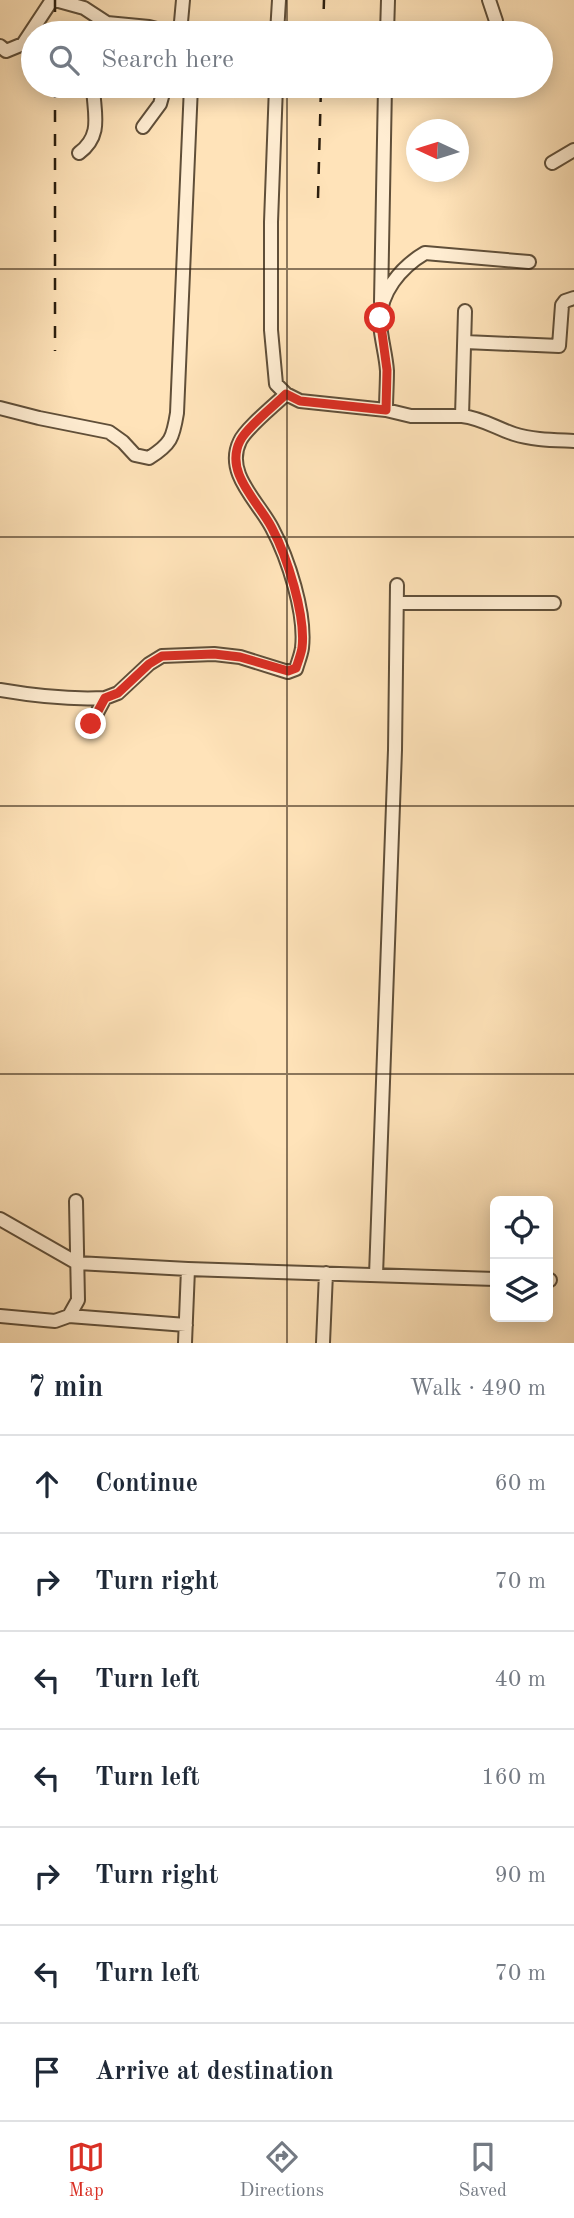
<!DOCTYPE html>
<html lang="en">
<head>
<meta charset="utf-8">
<style>
	:root { --surface:#fff; --page:#f6f6f7; --text:#1f2937; --muted:#747a83; --line:#e0e1e3; --accent:#d93025 }
	body { margin:0; font-family:"Old Standard TT",serif; background:var(--page); color:var(--text) }
	.controls { position:absolute; right:21px; bottom:21px; display:grid; overflow:hidden; border-radius:10px; box-shadow:0 4px 18px #0003 }
	.controls button { width:63px; height:63px; display:grid; place-items:center; padding:0; border:0; border-bottom:2px solid var(--line); background:var(--surface); color:var(--text); font:35px sans-serif }
	.compass { position:absolute; left:406px; top:119px; width:63px; height:63px; border-radius:50%; background:var(--surface); box-shadow:0 4px 18px #0003; rotate:274deg }
	.stop { position:absolute; width:21px; height:21px; margin:-16px; border:5px solid #d93025; border-radius:50%; background:#fff }
	.stop.end { background:#d93025; border-color:#fff; box-shadow:0 2px 7px #0008 }
	.list { margin:0; padding:0; list-style:none }
	h2 { display:flex; justify-content:space-between; align-items:center; height:91px; margin:0; padding:0 28px; font-size:30px }
	h2 small { font-size:23px; font-weight:400; color:var(--muted) }
	.list li { display:grid; grid-template-columns:46px 1fr auto; gap:21px; align-items:center; box-sizing:border-box; height:98px; padding:0 28px; border-top:2px solid var(--line) }
	.list b { display:block; font-size:26px; white-space:nowrap }
	.list em { font-size:23px; font-style:normal; color:var(--muted) }
	.icon { flex:none; width:38px; height:38px; fill:none; stroke:currentColor; stroke-width:2; stroke-linecap:round; stroke-linejoin:round }
	.map { position:relative; flex:none; width:574px; height:1343px; overflow:hidden }
	.search { position:absolute; background:var(--surface); box-shadow:0 4px 18px #0003; left:21px; right:21px; top:21px; height:77px; display:flex; align-items:center; gap:18px; box-sizing:border-box; padding:0 24px; border-radius:38px; color:var(--muted); font-size:26px }
	.sheet { height:777px; background:var(--surface) }
	nav { display:flex; justify-content:space-around; align-items:center; box-sizing:border-box; height:98px; border-top:2px solid var(--line); background:var(--surface); font-size:19px; color:var(--muted) }
	nav a { display:grid; justify-items:center; gap:4px }
	nav .on { color:var(--accent) }
	.map>svg:first-child { display:block }
</style>
</head>
<body>
<div class="map">
<svg width="574" height="1343" viewBox="0 0 574 1343">
	<rect width="100%" height="100%" fill="#ffe3b9"/>
	<filter id="stains"><feTurbulence type="fractalNoise" baseFrequency=".00286" numOctaves="4"/><feColorMatrix values="0 0 0 0 .2 0 0 0 0 .09 0 0 0 0 .02 0 0 0 .5 -.17"/></filter>
	<radialGradient id="worn" r=".72"><stop offset=".6" stop-color="#630" stop-opacity="0"/><stop offset="1" stop-color="#630" stop-opacity=".3"/></radialGradient>
	<g fill="none" stroke-linecap="round" stroke-linejoin="round">
		<!-- minor casing -->
		<g stroke="#604f39" stroke-width="16">
			<path id="minor" d="M55 0 84 8 107 23 149 27 172 33
				M489 0 496 21
				M96 33 107 23
				M180 33 183 0
				M277 33 279 0
				M387 33 388 0
				M0 46 6 51 23 44 52 0
				M276 86 271 222V330L276 384 286 394 300 401 386 410 411 416H462
				M143 127 160 104 165 86
				M79 153C103 135 94 114 93 86
				M552 163 574 150
				M381 302 385 86
				M465 311 462 416C481 418 496 428 514 434 533 440 554 440 574 441
				M465 342 559 346 562 305 565 301 574 298
				M0 408 39 418 109 432 123 442 135 455 149 458C171 444 173 438 177 413L191 86
				M386 410C386 397 387 384 387 371 386 355 381 339 380 323 379 293 401 267 425 253L529 262
				M397 603H554
				M0 690C35 696 69 700 105 698
				M91 724 105 698 118 693 149 664 162 656 214 654 240 657 288 672 296 669C298 662 301 655 302 648 306 613 288 558 272 528 258 501 224 473 240 441 246 428 275 405 286 394
				M0 1219 77 1263 188 1269 495 1279
				M376 1275 395 750 397 585
				M548 1280H550
				M0 1316 55 1321 69 1316 78 1300 76 1201
				M69 1316 186 1325
				M185 1343 188 1269
				M323 1343 326 1273"/>
		</g>
		<!-- minor -->
		<use href="#minor" stroke="#ffedd2" stroke-width="12"/>
		<!-- rail -->
		<path stroke="#2b1e0e" stroke-width="2.5" stroke-dasharray="12 12" stroke-linecap="butt" d="M55 0V33
			M323 33 324 0
			M55 86V351
			M318 198 321 86"/>
	</g>
	<g fill="none" stroke-linecap="round" stroke-linejoin="round">
		<!-- route -->
		<path stroke="#d93025" stroke-width="9" d="M91 724 105 698 118 693 149 664 162 656 214 654 240 657 288 671 296 668C298 662 301 654 302 648 306 616 287 556 272 528 258 501 224 473 240 441 246 428 275 405 286 394L300 401 386 410 387 370 380 318"/>
	</g>
	<!-- grid -->
	<path fill="none" stroke="#2b1e0e" stroke-width="2" stroke-opacity="0.55" d="M287 0V33M287 86V1343M0 269H574M0 537H574M0 806H574M0 1074H574"/>
	<rect width="100%" height="100%" filter="url(#stains)"/>
	<rect width="100%" height="100%" fill="url(#worn)"/>
</svg>
<div class="controls">
<button><svg class="icon" aria-label="locate" viewBox="0 0 24 24"><circle cx="12" cy="12" r="6"/><path d="M12 2v4M12 18v4M2 12h4M18 12h4"/></svg></button>
<button><svg class="icon" aria-label="layers" viewBox="0 0 24 24"><path d="M12 4l9 5-9 5-9-5zM3 14l9 5 9-5"/></svg></button>
</div>
<svg class="compass" viewBox="-18 -18 36 36"><path d="M0-13l5 13h-10z" fill="#e53935"/><path d="M0 13l5-13h-10z" fill="#747a83"/></svg>
<div class="stop" style="left:380px;top:318px"></div>
<div class="stop end" style="left:91px;top:724px"></div>
<div class="search"><svg class="icon" aria-label="search" viewBox="0 0 24 24"><circle cx="10" cy="10" r="6"/><path d="M15 15l6 6"/></svg>Search here</div>
</div>
<section class="sheet">
<h2>7 min<small>Walk · 490 m</small></h2>
<ul class="list">
<li><svg class="icon" aria-label="ahead" viewBox="0 0 24 24"><path d="M12 20V5M6 11l6-6 6 6"/></svg><div><b>Continue</b></div><em>60 m</em></li>
<li><svg class="icon" aria-label="right" viewBox="0 0 24 24"><path d="M7 20v-9h11M14 6l5 5-5 5"/></svg><div><b>Turn right</b></div><em>70 m</em></li>
<li><svg class="icon" aria-label="left" viewBox="0 0 24 24"><path d="M17 20v-9H6M10 6l-5 5 5 5"/></svg><div><b>Turn left</b></div><em>40 m</em></li>
<li><svg class="icon" aria-label="left" viewBox="0 0 24 24"><path d="M17 20v-9H6M10 6l-5 5 5 5"/></svg><div><b>Turn left</b></div><em>160 m</em></li>
<li><svg class="icon" aria-label="right" viewBox="0 0 24 24"><path d="M7 20v-9h11M14 6l5 5-5 5"/></svg><div><b>Turn right</b></div><em>90 m</em></li>
<li><svg class="icon" aria-label="left" viewBox="0 0 24 24"><path d="M17 20v-9H6M10 6l-5 5 5 5"/></svg><div><b>Turn left</b></div><em>70 m</em></li>
<li><svg class="icon" aria-label="arrive" viewBox="0 0 24 24"><path d="M6 21V4h12l-3 4 3 4H6"/></svg><div><b>Arrive at destination</b></div></li>
</ul>
</section>
<nav>
<a class="on"><svg class="icon" aria-label="map" viewBox="0 0 24 24"><path d="M3 6l6-2 6 2 6-2v14l-6 2-6-2-6 2zM9 4v14M15 6v14"/></svg>Map</a>
<a><svg class="icon" aria-label="directions" viewBox="0 0 24 24"><path d="M12 3l9 9-9 9-9-9zM9 14v-3h6M13 9l2 2-2 2"/></svg>Directions</a>
<a><svg class="icon" aria-label="saved" viewBox="0 0 24 24"><path d="M7 4h10v16l-5-4-5 4z"/></svg>Saved</a>
</nav>
</body>
</html>
